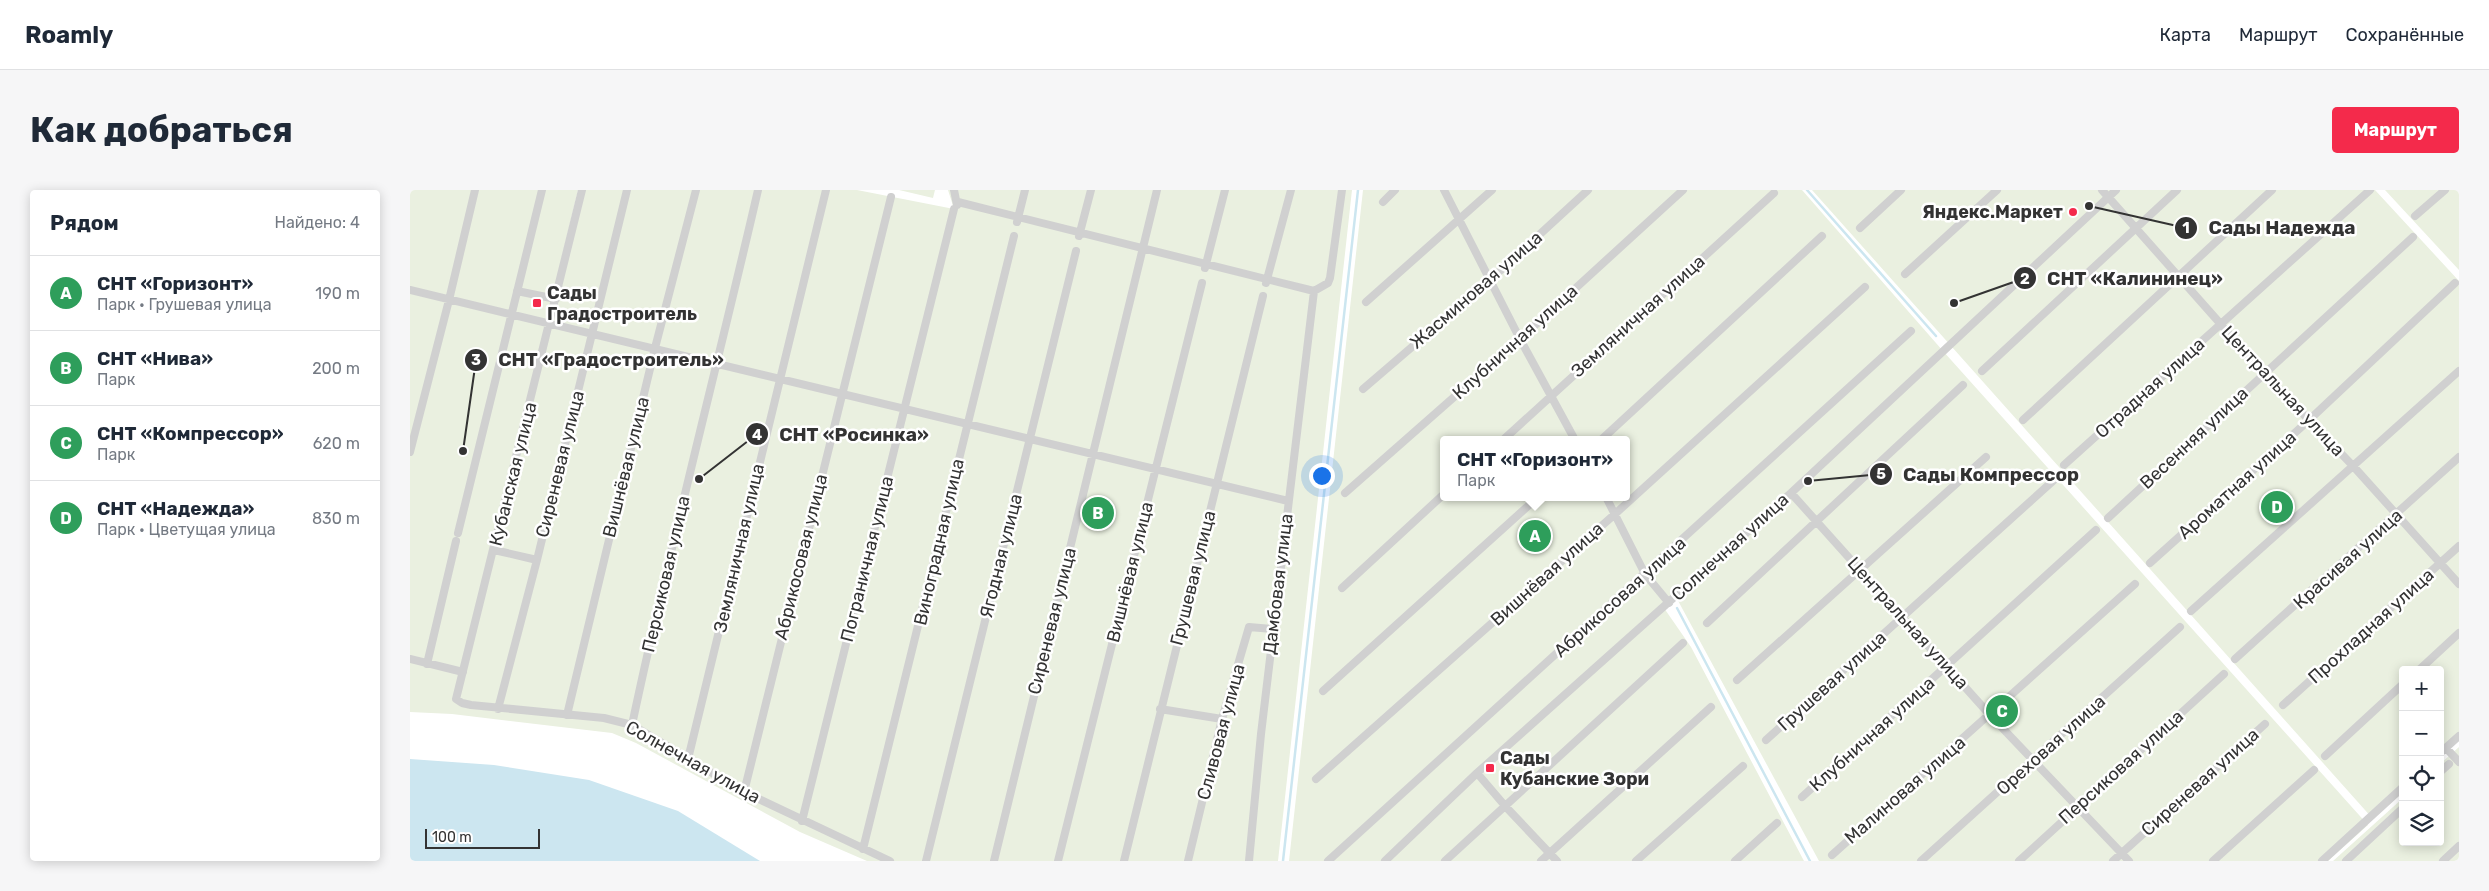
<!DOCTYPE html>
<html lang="ru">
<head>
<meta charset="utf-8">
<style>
	:root { --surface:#fff; --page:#f6f6f7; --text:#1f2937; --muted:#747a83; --line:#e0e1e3; --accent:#f42a4b }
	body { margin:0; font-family:Rubik,sans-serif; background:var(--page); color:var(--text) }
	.controls { position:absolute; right:15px; bottom:15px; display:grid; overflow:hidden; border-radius:5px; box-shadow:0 2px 12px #0003 }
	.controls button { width:45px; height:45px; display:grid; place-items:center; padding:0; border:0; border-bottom:1px solid var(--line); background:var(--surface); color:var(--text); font:25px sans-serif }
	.scale { position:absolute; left:15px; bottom:12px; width:115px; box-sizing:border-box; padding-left:5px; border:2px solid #333; border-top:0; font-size:14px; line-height:18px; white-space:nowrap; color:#333; -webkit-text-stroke:4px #fff; paint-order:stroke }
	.you { position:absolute; left:911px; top:285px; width:18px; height:18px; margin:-12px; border:4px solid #fff; border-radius:50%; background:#1a73e8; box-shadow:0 0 0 8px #1a73e833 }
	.badge { display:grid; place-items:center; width:32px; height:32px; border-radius:50%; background:var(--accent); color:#fff; font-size:16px; font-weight:700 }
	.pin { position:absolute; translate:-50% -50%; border:2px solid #fff; box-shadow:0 1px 5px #0006 }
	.popup { position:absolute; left:1030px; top:246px; width:190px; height:65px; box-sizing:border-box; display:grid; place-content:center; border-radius:5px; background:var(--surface); filter:drop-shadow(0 1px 4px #0005); font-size:16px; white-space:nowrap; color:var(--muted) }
	.popup b { font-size:19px; color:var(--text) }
	.popup::after { content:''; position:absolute; left:50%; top:100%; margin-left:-10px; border:10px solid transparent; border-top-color:var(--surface) }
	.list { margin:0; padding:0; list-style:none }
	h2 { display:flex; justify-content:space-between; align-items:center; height:65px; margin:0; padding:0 20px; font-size:21px }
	h2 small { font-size:16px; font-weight:400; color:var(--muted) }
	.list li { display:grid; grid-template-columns:32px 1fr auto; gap:15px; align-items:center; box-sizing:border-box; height:75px; padding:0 20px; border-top:1px solid var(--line) }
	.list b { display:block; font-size:19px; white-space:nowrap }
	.list p { margin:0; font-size:16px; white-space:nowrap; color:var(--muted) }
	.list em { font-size:16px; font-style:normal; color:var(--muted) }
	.icon { flex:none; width:28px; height:28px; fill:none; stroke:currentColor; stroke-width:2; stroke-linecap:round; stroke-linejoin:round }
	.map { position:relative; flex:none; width:2049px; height:671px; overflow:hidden; border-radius:5px }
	header { display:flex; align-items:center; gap:30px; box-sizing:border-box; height:70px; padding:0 25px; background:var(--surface); border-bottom:1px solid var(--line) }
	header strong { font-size:24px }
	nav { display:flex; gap:28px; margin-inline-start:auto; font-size:18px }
	.intro { display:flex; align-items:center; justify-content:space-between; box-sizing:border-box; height:120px; padding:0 30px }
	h1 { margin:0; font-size:35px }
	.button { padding:12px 22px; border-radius:5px; background:var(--accent); color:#fff; font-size:18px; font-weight:700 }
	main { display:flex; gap:30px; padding:0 30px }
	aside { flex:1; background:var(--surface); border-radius:5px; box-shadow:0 2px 12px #0003 }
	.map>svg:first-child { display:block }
</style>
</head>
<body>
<header>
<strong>Roamly</strong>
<nav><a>Карта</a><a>Маршрут</a><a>Сохранённые</a></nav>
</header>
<div class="intro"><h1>Как добраться</h1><a class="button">Маршрут</a></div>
<main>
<aside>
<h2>Рядом<small>Найдено: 4</small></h2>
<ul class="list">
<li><span class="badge" style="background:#2e9e5b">A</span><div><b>СНТ «Горизонт»</b><p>Парк · Грушевая улица</p></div><em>190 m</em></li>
<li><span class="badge" style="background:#2e9e5b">B</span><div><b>СНТ «Нива»</b><p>Парк</p></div><em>200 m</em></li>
<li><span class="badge" style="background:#2e9e5b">C</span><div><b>СНТ «Компрессор»</b><p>Парк</p></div><em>620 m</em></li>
<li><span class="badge" style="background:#2e9e5b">D</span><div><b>СНТ «Надежда»</b><p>Парк · Цветущая улица</p></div><em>830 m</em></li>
</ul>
</aside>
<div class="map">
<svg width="2049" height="671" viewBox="0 0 2049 671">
	<rect width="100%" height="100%" fill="#fff"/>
	<!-- green -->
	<path fill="#eaf0e0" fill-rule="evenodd" d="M0 0H168L45 511 172 0H447L544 19 538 0H942L868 671H457L390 642 226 553 202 543 42 524 0 522Z
		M489 0H525L523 8Z
		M953 0H1392L1533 161 1958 635 1918 671H1409L1266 407 1254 418 1281 457 1394 671H879ZM1034 250H1216V307H1034Z
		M1402 0H1965L2049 91V550L2030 567V480H1993V601L1963 629Z
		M1975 0H2049V80Z
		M2049 557V671H1923L1993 608V652H2030V574Z"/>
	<!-- water -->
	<path fill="#cce6f0" d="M0 569 84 575 179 590 268 621 350 671H0Z"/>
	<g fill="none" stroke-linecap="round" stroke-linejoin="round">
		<!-- stream -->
		<path stroke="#cce6f0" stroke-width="2.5" d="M1397 0 1526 146
			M1267 418 1400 671
			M873 671 948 0"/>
		<!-- minor -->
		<path stroke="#d0d0d0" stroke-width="8" d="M172 0 46 509 52 513 61 515 194 528 222 535 334 602 480 671
			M544 0 547 15
			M1034 0 1110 149 1165 250
			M1692 0 1854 183 1944 277 2049 394
			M548 12 904 101 918 93 920 88 932 0
			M973 12 985 0
			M2005 26 2035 0
			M607 32 615 0
			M1450 38 1491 0
			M669 46 681 0
			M795 78 815 0
			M1495 84 1587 0
			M856 93 881 0
			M0 100 878 311
			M107 101 146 109
			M956 112 1082 0
			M1572 181 1767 0
			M953 199 1080 90 1178 0
			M1613 230 1862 0
			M1093 250 1364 3
			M1191 250 1412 46
			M0 262 39 110 65 0
			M1654 275 1960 0
			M935 303 1110 149 1273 0
			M1381 303 1580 525 1719 671
			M1196 307 1235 384 1259 413
			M1698 328 2003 47
			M48 343 132 0
			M84 360 127 370
			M1740 373 1898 231 2045 93
			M932 398 1034 304
			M1781 421 2049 181
			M1297 433 1553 195
			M0 469 53 482
			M1825 469 2049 267
			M17 474 46 351
			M2009 480 2049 443
			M1327 490 1576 267
			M913 501 1128 307
			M1873 515 2049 356
			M88 519 127 370 217 0
			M750 519 812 529
			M157 525 245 158 286 0
			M222 535C260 355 307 178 348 0
			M1356 550 1644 290
			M2036 558 2049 572
			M2030 563 2049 546
			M1915 566 1993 494
			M278 569 416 0
			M2030 582 2039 574
			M1067 583 1096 617 1147 671
			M906 589 1205 324 1455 97
			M334 602 481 7
			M1392 607 1686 340
			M392 631 544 19
			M453 659 604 46
			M1422 665 1725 394
			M516 671 666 61
			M584 671 747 0
			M648 671 792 93
			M714 671 853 106
			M778 671 812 529 839 437 863 439
			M839 671 851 544 904 101
			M918 671 1501 141
			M975 671 1067 583 1381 303 1706 0
			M1035 671 1273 453
			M1131 671 1301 517
			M1226 671 1333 576
			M1325 671 1367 633
			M1511 671 1770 437
			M1609 671 1814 484
			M1703 671 1855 534
			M1803 671 1904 580
			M1912 671 1993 597
			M1936 671 1993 618
			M2033 671 2049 656"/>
	</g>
	<!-- markers -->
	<g fill="#f42a4b" stroke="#fff" stroke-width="2">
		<circle cx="1663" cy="22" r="5"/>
		<rect x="122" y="108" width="10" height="10" rx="2.5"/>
		<rect x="1075" y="573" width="10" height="10" rx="2.5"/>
	</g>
	<g text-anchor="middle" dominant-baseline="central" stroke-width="5" stroke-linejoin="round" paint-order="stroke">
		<!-- poi labels -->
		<g font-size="18" font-weight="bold" fill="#333" stroke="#fff" text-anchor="start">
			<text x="1653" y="22" text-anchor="end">Яндекс.Маркет</text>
			<text x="137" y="103">Сады<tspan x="137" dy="21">Градостроитель</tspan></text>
			<text x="1090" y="568">Сады<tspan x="1090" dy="21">Кубанские Зори</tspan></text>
		</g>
		<!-- street labels -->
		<g font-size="18" fill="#333" stroke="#fff">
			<text transform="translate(1066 100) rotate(-41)">Жасминовая улица</text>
			<text transform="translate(1228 126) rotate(-42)">Земляничная улица</text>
			<text transform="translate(1105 152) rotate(-42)">Клубничная улица</text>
			<text transform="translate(1740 198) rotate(-42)">Отрадная улица</text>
			<text transform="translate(1873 201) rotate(47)">Центральная улица</text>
			<text transform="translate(1784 248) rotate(-43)">Весенняя улица</text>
			<text transform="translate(150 274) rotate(-76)">Сиреневая улица</text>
			<text transform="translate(216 277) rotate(-76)">Вишнёвая улица</text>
			<text transform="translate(103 284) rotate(-76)">Кубанская улица</text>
			<text transform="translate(1827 295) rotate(-42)">Ароматная улица</text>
			<text transform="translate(529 352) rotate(-77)">Виноградная улица</text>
			<text transform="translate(1320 357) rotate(-42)">Солнечная улица</text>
			<text transform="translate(329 358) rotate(-77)">Земляничная улица</text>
			<text transform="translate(591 366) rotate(-76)">Ягодная улица</text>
			<text transform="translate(391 367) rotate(-76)">Абрикосовая улица</text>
			<text transform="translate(457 369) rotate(-76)">Пограничная улица</text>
			<text transform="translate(1938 369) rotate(-42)">Красивая улица</text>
			<text transform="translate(720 382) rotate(-76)">Вишнёвая улица</text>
			<text transform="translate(256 384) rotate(-77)">Персиковая улица</text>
			<text transform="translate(1137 384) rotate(-42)">Вишнёвая улица</text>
			<text transform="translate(783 388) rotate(-76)">Грушевая улица</text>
			<text transform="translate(868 394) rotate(-83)">Дамбовая улица</text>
			<text transform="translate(1210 407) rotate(-42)">Абрикосовая улица</text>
			<text transform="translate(642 431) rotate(-76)">Сиреневая улица</text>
			<text transform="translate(1498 433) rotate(48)">Центральная улица</text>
			<text transform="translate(1961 436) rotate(-42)">Прохладная улица</text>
			<text transform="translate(1422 491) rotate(-42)">Грушевая улица</text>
			<text transform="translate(811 542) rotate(-75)">Сливовая улица</text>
			<text transform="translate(1462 544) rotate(-42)">Клубничная улица</text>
			<text transform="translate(1641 555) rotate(-42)">Ореховая улица</text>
			<text transform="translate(283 572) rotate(29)">Солнечная улица</text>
			<text transform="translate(1711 577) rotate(-42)">Персиковая улица</text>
			<text transform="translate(1790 592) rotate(-42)">Сиреневая улица</text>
			<text transform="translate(1495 600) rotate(-41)">Малиновая улица</text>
		</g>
	</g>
	<!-- callouts -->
	<path fill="none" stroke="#333" stroke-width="2" d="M1679 16L1776 38M1544 113L1615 88M53 261L66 170M289 289L347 244M1398 291L1471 284"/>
	<g fill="#333" stroke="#fff" stroke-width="2">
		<circle cx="1679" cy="16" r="5"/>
		<circle cx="1544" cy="113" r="5"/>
		<circle cx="53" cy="261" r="5"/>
		<circle cx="289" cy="289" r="5"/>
		<circle cx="1398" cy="291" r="5"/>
		<circle cx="1776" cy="38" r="12"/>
		<circle cx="1615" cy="88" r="12"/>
		<circle cx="66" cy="170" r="12"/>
		<circle cx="347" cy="244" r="12"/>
		<circle cx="1471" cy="284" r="12"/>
	</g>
	<g font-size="15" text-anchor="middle" font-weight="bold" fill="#fff">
		<text x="1776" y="43">1</text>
		<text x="1615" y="94">2</text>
		<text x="66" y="175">3</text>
		<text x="347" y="250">4</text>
		<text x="1471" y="289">5</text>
	</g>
	<g font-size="19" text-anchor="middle" font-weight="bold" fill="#333" stroke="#fff" stroke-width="5" stroke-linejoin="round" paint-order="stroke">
		<text x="1872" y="44">Сады Надежда</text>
		<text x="1725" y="95">СНТ «Калининец»</text>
		<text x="201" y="176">СНТ «Градостроитель»</text>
		<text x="444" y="251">СНТ «Росинка»</text>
		<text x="1581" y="291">Сады Компрессор</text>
	</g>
</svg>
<div class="controls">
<button>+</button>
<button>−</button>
<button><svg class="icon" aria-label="locate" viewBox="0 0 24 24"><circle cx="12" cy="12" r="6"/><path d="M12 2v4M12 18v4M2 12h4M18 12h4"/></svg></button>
<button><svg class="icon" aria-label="layers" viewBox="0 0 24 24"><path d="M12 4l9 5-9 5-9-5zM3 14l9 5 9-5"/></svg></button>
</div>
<div class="scale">100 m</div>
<div class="you"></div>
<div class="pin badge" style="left:1125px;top:346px;background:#2e9e5b">A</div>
<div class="popup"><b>СНТ «Горизонт»</b>Парк</div>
<div class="pin badge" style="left:688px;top:323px;background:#2e9e5b">B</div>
<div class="pin badge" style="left:1592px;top:521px;background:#2e9e5b">C</div>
<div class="pin badge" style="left:1867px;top:317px;background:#2e9e5b">D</div>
</div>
</main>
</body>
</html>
